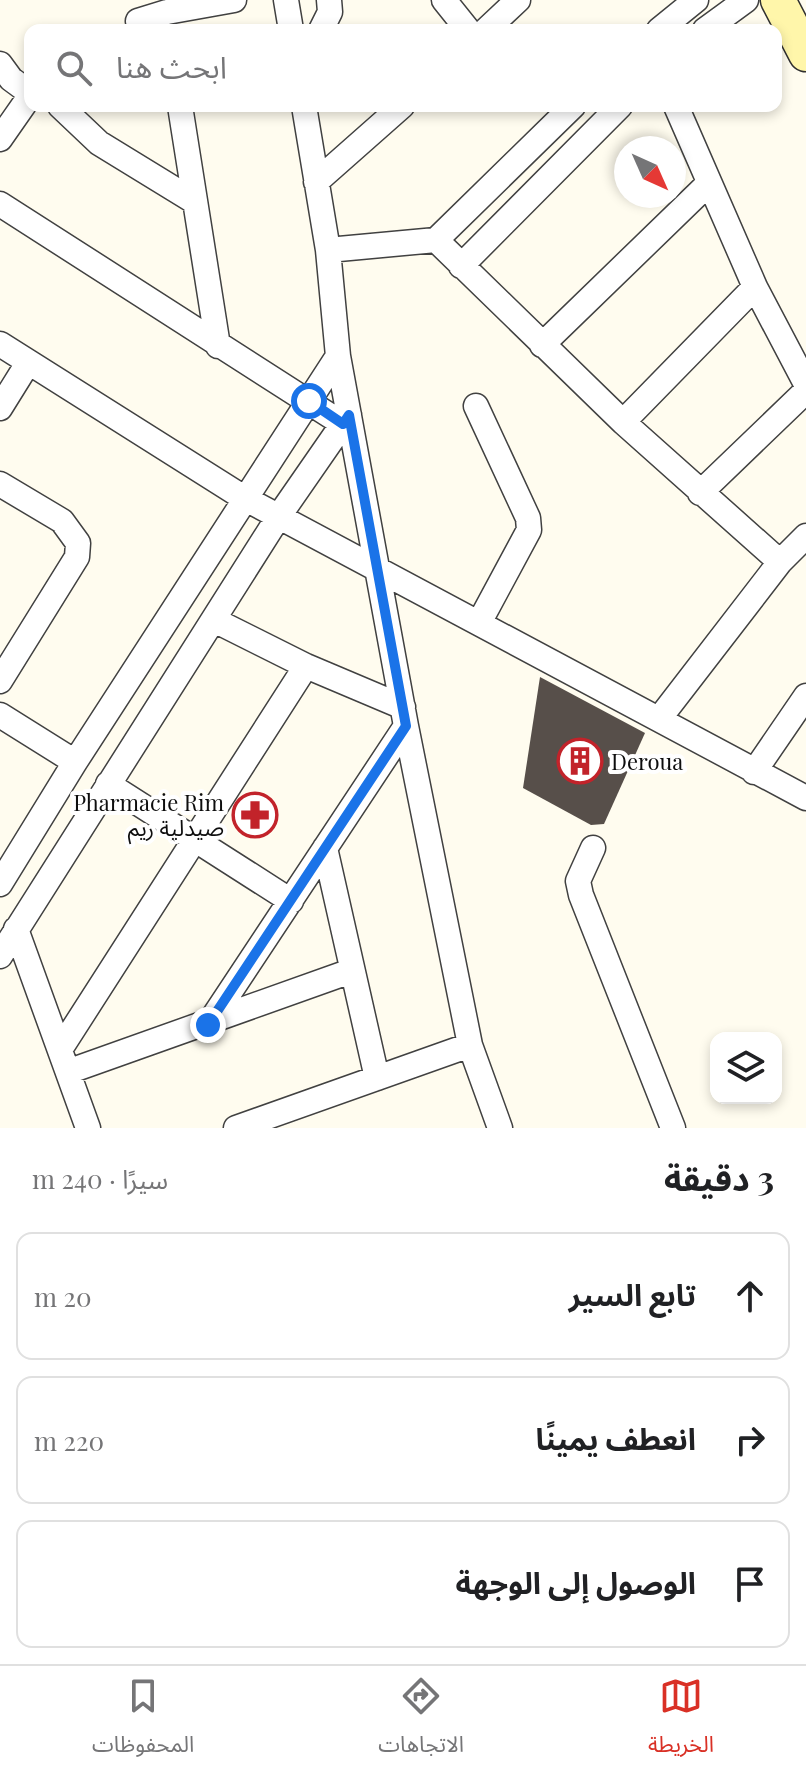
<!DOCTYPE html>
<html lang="ar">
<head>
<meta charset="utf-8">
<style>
	:root { --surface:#fff; --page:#f6f6f6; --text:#202124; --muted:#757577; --line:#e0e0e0; --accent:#d93025 }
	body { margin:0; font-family:"Playfair Display","Noto Sans Arabic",serif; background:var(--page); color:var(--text); direction:rtl }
	.controls { position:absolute; right:24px; bottom:24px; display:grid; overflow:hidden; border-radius:16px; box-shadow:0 4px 12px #0003 }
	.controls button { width:72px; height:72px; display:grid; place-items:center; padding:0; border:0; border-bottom:2px solid var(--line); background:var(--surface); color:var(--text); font:40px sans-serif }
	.compass { position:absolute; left:614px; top:136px; width:72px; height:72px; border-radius:50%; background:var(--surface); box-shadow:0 4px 12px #0003; rotate:135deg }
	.stop { position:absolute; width:24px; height:24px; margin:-18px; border:6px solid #1a73e8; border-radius:50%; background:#fff }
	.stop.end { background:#1a73e8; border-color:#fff; box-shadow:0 2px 8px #0008 }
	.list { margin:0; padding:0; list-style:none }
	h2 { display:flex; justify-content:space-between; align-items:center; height:104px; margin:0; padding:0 32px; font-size:34px }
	h2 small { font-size:26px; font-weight:400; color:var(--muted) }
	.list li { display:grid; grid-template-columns:52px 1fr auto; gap:24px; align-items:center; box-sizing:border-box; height:128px; margin:0 16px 16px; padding:0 16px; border:2px solid var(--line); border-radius:16px }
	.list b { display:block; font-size:30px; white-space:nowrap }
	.list em { font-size:26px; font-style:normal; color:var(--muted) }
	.icon { flex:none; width:44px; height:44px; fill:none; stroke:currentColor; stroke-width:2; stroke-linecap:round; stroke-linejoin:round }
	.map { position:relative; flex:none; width:806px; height:1128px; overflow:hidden; direction:ltr }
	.search { position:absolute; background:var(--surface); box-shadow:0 4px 12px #0003; left:24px; right:24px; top:24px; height:88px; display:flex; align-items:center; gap:20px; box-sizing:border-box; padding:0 28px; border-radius:16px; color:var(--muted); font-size:30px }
	.sheet { height:536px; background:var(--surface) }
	nav { display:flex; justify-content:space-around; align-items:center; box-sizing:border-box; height:112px; border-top:2px solid var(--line); background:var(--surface); font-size:22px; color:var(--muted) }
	nav a { display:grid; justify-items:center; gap:4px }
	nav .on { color:var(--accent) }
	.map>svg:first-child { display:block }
</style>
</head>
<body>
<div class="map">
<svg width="806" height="1128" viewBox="0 0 806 1128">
	<rect width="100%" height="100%" fill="#fffcef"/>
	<!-- building -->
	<path fill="#574f4a" d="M540 677 645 733 604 824 591 825 523 788Z"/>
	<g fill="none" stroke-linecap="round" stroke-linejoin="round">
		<!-- street casing -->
		<g stroke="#414141" stroke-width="27">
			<path id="street" d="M286 0 291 30
				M444 0 468 30
				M138 21 167 12 234 0
				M321 30 330 12 329 0
				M486 30 518 0
				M659 30 696 0
				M705 30 746 0
				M0 64 11 79 30 93
				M60 106 99 143 192 200
				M180 106 218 346
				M304 106 328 250 338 356 406 726 470 1045 500 1128
				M676 106 755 287 806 384
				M0 139 30 96
				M316 182 402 106
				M0 204 343 424
				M436 240 573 106
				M328 250 436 240 623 422 780 562
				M461 266 620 106
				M0 344 244 498 806 798
				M542 345 708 184
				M476 406 528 518 529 530 479 623
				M0 408 28 363
				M623 422 755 287
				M0 484 62 521 78 543 77 557 0 681
				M700 493 806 391
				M214 620 306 666 403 707
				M0 715 75 762
				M659 719 780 562 806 536
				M754 772 806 696
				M108 784 291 901
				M325 848 377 1078
				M593 848 578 881 581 895 673 1128
				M0 884 75 762 338 356
				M16 929 88 1128
				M0 956 279 516 349 415
				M208 1025 406 726
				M61 1048 306 666
				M70 1071 351 971
				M236 1128 470 1045"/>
		</g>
		<!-- secondary casing -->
		<g stroke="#303030" stroke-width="37">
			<path id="secondary" d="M778 0 806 54"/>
		</g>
		<!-- street -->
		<use href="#street" stroke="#fff" stroke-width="24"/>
		<!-- secondary -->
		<use href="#secondary" stroke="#fff6aa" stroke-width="34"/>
	</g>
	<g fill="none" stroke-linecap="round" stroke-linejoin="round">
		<!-- route -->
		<path stroke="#1a73e8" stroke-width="10" d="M208 1025 406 726 349 415 343 424 309 401"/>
	</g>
	<!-- icons -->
	<defs>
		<g id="building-ring" transform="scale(2.3)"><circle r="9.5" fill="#fff" stroke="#c2232a" stroke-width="1.5"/><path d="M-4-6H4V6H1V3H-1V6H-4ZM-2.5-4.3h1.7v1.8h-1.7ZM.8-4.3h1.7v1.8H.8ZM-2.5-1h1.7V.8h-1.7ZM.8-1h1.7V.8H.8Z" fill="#c2232a"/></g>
		<g id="pharmacy-ring" transform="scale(2.3)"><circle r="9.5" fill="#fff" stroke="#c2232a" stroke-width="1.5"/><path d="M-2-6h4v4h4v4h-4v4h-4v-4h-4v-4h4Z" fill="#c2232a"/></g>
	</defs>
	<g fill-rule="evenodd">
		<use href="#building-ring" x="580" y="761"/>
		<use href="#pharmacy-ring" x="255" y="815"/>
	</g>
	<g text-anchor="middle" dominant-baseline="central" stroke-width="8" stroke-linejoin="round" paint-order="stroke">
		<!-- poi labels -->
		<g font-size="22" fill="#0e0e0e" stroke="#fff" text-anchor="start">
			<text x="611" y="761">Deroua</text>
			<text x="224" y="802" text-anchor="end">Pharmacie Rim<tspan x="224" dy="25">صيدلية ريم</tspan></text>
		</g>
	</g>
</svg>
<div class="controls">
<button><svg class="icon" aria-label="layers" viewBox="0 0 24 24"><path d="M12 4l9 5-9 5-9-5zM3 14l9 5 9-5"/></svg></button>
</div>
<svg class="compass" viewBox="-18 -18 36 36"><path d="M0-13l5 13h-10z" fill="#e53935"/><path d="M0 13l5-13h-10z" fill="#757577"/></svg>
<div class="stop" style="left:309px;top:401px"></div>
<div class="stop end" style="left:208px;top:1025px"></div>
<div class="search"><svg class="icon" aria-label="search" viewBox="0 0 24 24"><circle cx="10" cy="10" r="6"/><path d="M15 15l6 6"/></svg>ابحث هنا</div>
</div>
<section class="sheet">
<h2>3 دقيقة<small>سيرًا · 240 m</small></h2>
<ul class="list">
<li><svg class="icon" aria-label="ahead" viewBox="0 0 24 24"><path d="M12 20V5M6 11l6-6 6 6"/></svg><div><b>تابع السير</b></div><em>20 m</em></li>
<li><svg class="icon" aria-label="right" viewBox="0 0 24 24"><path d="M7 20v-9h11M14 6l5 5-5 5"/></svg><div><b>انعطف يمينًا</b></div><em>220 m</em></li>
<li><svg class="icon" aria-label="arrive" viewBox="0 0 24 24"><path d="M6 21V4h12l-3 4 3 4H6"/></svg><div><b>الوصول إلى الوجهة</b></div></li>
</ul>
</section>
<nav>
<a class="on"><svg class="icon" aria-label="map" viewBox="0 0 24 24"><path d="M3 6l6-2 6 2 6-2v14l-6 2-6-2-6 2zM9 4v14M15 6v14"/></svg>الخريطة</a>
<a><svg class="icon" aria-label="directions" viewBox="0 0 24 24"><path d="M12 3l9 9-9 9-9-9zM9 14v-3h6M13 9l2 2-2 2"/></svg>الاتجاهات</a>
<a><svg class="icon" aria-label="saved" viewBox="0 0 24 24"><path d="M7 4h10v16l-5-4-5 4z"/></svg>المحفوظات</a>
</nav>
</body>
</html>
